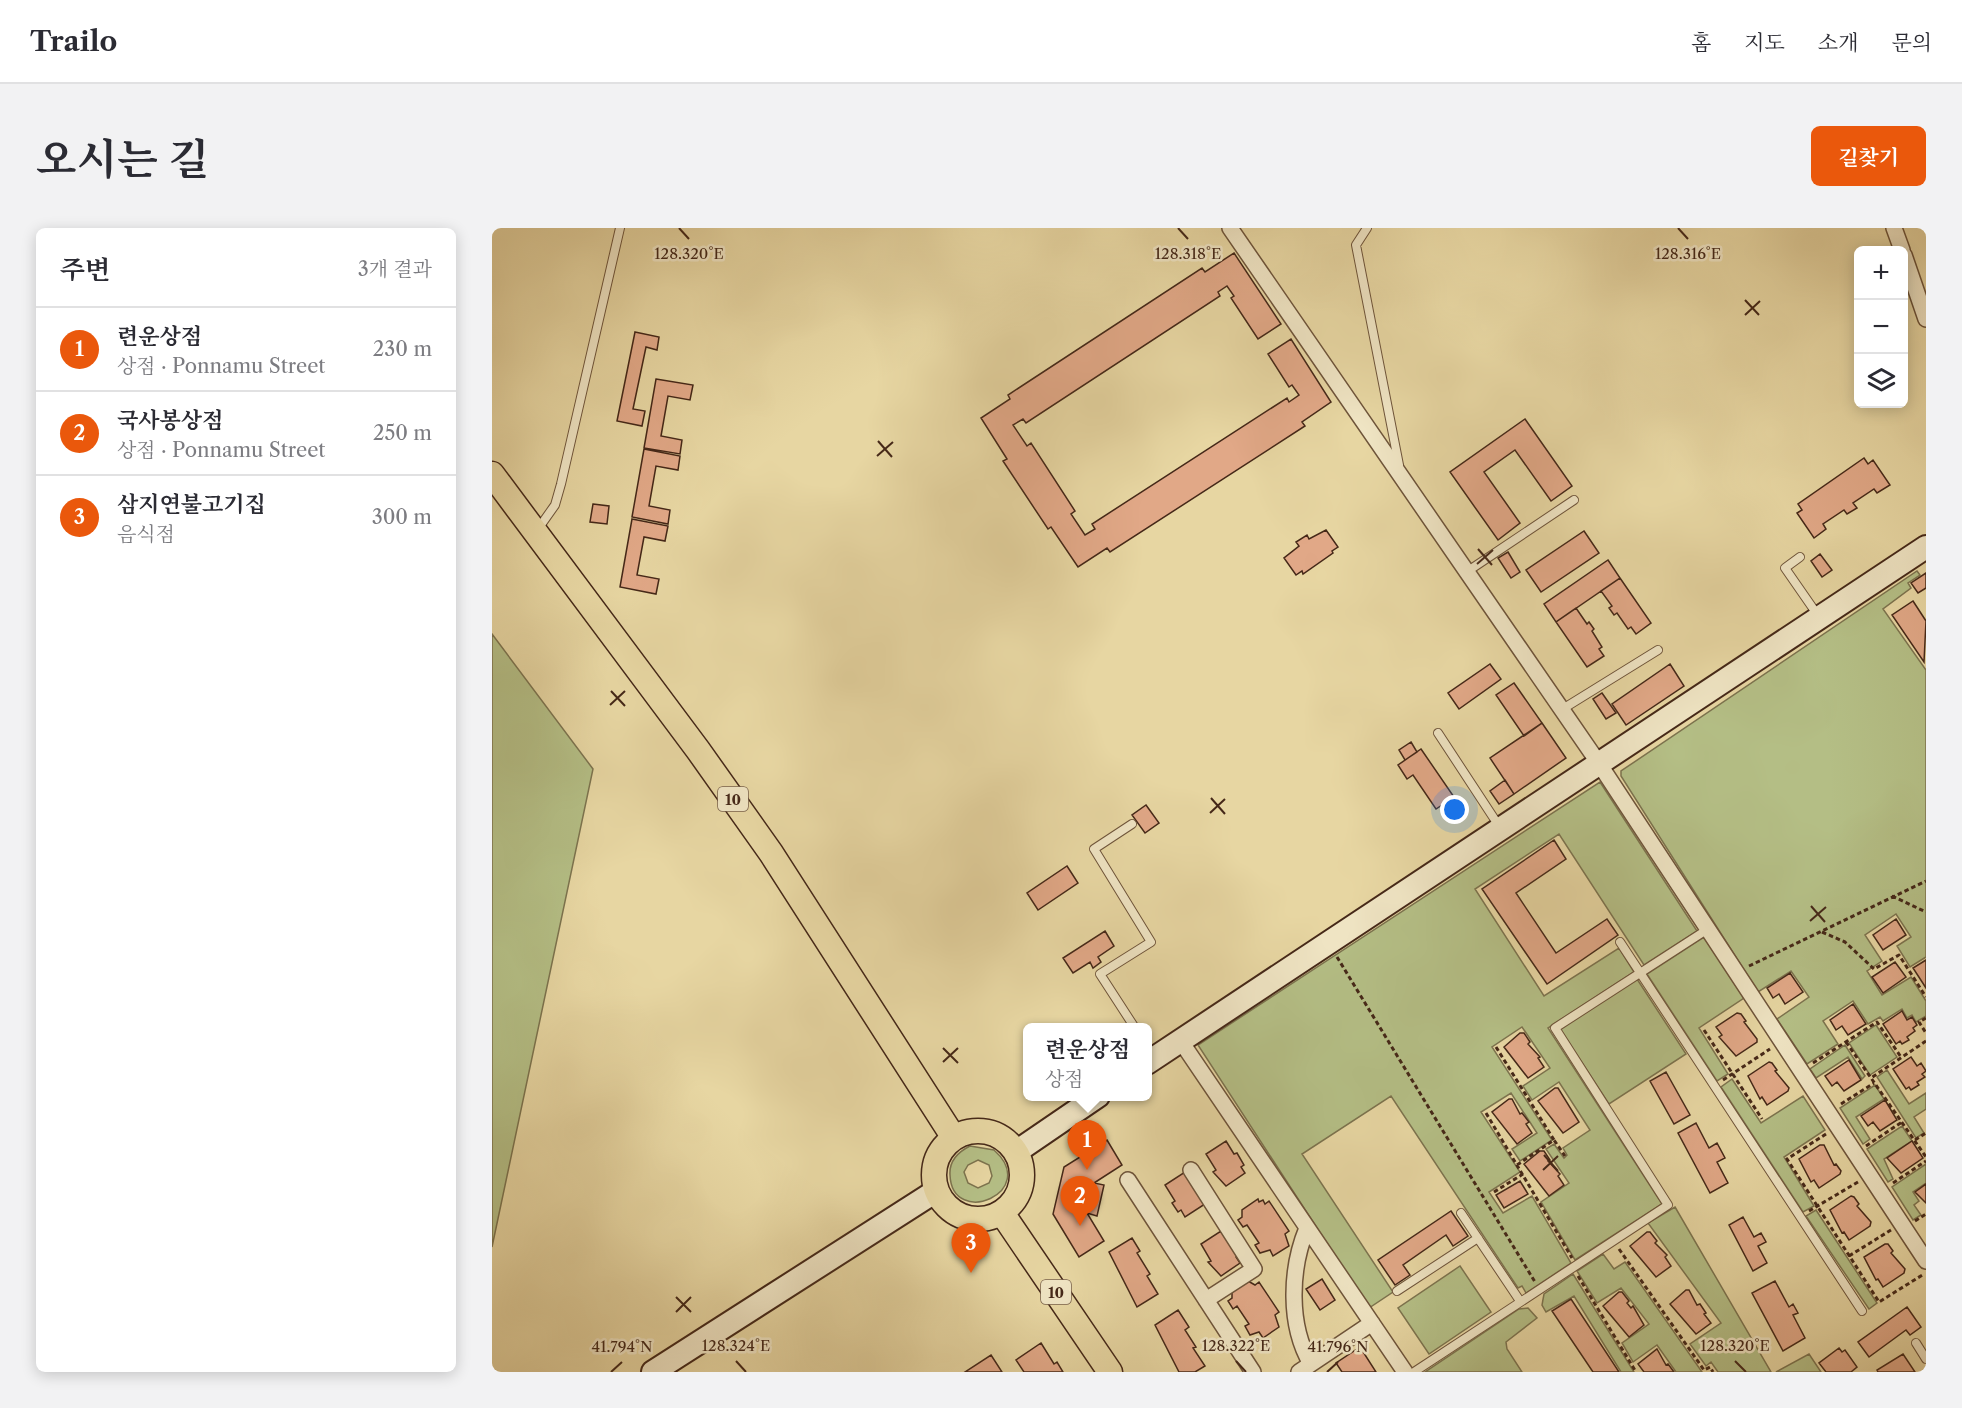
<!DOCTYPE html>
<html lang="ko">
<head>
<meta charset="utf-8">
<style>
	:root { --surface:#fff; --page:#f2f2f3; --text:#2b2b33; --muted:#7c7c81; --line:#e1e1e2; --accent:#ea580c }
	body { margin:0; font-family:"Libre Caslon Text","Noto Serif KR",serif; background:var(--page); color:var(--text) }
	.controls { position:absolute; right:18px; top:18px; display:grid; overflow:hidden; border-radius:9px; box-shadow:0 3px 15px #0003 }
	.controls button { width:54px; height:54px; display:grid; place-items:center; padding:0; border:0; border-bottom:2px solid var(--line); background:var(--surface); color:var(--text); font:30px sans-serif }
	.you { position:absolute; left:963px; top:582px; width:21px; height:21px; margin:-15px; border:4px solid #fff; border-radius:50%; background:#1a73e8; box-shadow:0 0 0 9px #1a73e833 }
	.badge { display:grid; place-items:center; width:39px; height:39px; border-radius:50%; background:var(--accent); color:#fff; font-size:20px; font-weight:700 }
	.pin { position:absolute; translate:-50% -50px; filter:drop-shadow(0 2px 3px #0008) }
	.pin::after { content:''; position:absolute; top:32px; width:21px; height:18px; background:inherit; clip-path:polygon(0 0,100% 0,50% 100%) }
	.popup { position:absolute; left:531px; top:795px; width:129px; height:78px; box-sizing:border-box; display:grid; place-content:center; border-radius:9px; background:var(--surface); filter:drop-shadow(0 2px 4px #0005); font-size:20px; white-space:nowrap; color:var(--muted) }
	.popup b { font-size:22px; color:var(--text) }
	.popup::after { content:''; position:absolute; left:50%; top:100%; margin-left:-12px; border:12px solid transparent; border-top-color:var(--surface) }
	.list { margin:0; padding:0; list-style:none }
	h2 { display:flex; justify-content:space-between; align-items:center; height:78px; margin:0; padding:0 24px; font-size:26px }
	h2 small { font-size:20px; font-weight:400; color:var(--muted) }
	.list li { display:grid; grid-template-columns:39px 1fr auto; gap:18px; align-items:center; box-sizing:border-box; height:84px; padding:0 24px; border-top:2px solid var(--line) }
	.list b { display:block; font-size:22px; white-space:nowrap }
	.list p { margin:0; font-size:20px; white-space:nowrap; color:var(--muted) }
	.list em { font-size:20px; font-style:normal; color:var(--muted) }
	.icon { flex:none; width:33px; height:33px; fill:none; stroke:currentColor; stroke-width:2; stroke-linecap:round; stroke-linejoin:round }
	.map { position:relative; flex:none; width:1434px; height:1144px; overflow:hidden; border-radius:9px }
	header { display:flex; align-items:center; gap:36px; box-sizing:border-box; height:84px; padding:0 30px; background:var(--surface); border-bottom:2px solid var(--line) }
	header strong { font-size:28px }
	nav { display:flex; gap:33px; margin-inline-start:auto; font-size:21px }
	.intro { display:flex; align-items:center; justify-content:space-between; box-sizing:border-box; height:144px; padding:0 36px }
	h1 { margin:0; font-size:42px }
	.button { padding:15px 27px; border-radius:9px; background:var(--accent); color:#fff; font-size:21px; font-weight:700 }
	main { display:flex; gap:36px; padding:0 36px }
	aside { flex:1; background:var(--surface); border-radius:9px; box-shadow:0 3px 15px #0003 }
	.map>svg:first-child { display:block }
</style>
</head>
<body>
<header>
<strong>Trailo</strong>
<nav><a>홈</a><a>지도</a><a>소개</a><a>문의</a></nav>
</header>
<div class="intro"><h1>오시는 길</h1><a class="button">길찾기</a></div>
<main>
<aside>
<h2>주변<small>3개 결과</small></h2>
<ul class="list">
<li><span class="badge">1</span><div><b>련운상점</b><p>상점 · Ponnamu Street</p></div><em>230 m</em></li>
<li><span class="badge">2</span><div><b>국사봉상점</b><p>상점 · Ponnamu Street</p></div><em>250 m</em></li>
<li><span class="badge">3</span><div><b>삼지연불고기집</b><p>음식점</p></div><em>300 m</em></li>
</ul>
</aside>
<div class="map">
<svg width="1434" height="1144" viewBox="0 0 1434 1144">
	<rect width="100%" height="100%" fill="#e7d6a2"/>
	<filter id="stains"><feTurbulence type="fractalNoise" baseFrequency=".00333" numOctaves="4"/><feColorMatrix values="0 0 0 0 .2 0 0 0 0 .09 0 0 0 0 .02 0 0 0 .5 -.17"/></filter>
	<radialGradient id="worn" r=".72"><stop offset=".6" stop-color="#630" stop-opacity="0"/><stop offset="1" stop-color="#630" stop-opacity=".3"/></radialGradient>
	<!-- green -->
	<path fill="#b4be85" stroke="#7c734e" stroke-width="1.5" fill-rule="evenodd" d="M1425 343 1428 347 1416 355 1419 360 1391 381 1434 442V729L1418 739 1405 718 1419 709 1404 686 1373 707 1390 733 1375 743 1390 767 1419 749 1434 773V788L1424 794 1420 787 1415 790 1410 781 1391 793 1388 789 1376 796 1361 773 1331 793 1346 816 1315 836 1285 791 1317 769 1299 743 1266 764 1129 548V543Z
		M0 406 101 541 0 1019Z
		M1108 554 1205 703 1152 737 1067 606 983 661 1052 768 1127 720 1142 744 1056 800 1170 976 1083 1032 1049 974 1077 955 1054 921 1062 916 1072 930 1075 927 1071 920 1098 902 1067 854 1040 872 1031 858 1058 840 1030 799 1000 819 1060 912 1028 933 1020 921 1045 905 1019 865 989 884 1028 944 997 964 1011 985 1040 968 1079 1035 1034 1065 1030 1058 1026 1060 899 868 810 926 901 1064 877 1080 706 817Z
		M1212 709 1252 770 1207 800 1236 846 1225 853 1155 746Z
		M1145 751 1194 826 1117 876 1068 801Z
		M1384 797 1405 829 1378 847 1357 815Z
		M1353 817 1373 848 1370 851 1356 829 1324 850 1318 841Z
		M1395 842 1417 876 1434 865V881L1422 889 1432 905 1424 910 1385 849Z
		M1240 851 1269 895 1311 868 1333 902 1292 929 1322 978 1311 984 1229 859Z
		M1383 857 1392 871 1364 889 1378 911 1371 916 1348 880Z
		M1410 898 1420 913 1392 931 1401 951 1396 954 1375 921Z
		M478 918 502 922C549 964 460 1001 458 947 457 933 466 924 478 918ZM486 932 497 937 500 948 497 955 486 960 476 955 472 944 476 937Z
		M1434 936V955L1421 964 1427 973 1422 977 1429 987 1421 992 1400 959Z
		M1183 979 1279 1144H1226L1219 1134 1214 1138 1198 1116 1229 1095 1156 995Z
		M1324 982 1385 1075 1377 1081 1314 988Z
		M1111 1026 1122 1041 1133 1034 1210 1144H1184L1165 1117 1141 1134 1130 1115 1157 1096 1129 1060 1105 1075 1085 1043Z
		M968 1038 999 1084 937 1126 906 1080Z
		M1081 1046 1142 1144H1129L1082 1068 1054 1084 1050 1077 1052 1066Z
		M1036 1080 1045 1090 1014 1114 1015 1121 1030 1144H933L1027 1081Z
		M1317 1126 1329 1144H1284Z"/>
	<!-- building -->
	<path fill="#e1a887" stroke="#452818" stroke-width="1.5" d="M742 25 789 96 766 111 739 70 742 68 735 58 726 64 728 68 534 195 531 191 521 197 535 218 539 215 583 283 579 286 593 307 603 301 600 296 795 170 797 174 807 167 800 157 797 159 776 126 799 111 839 174 810 194 813 198 618 324 615 320 586 339 559 299 556 301 511 233 515 231 489 190 518 171 516 167 710 40 713 44Z
		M143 104 167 109 165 122 154 119 141 181 153 183 150 198 125 193Z
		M164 151 201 157 198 172 176 168 169 208 190 212 188 226 152 220Z
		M1033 191 1080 258 1059 273 1023 222 992 244 1028 295 1006 312 958 244Z
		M152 221 188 228 186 242 164 238 157 278 178 282 176 296 140 289Z
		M1372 230 1376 236 1381 232 1398 257 1385 265 1382 261 1361 275 1365 280 1355 286 1352 282 1331 296 1334 301 1322 310 1305 285 1310 282 1306 276Z
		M101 276 117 278 115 296 98 294Z
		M140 291 176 298 173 313 152 309 145 347 167 351 164 366 128 359Z
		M834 302 846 319 840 323 841 325 811 346 810 343 804 347 792 330 807 318 804 314 815 307 817 311Z
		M1092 303 1107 325 1049 364 1034 342Z
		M1016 324 1028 344 1019 350 1006 330Z
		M1328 326 1340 342 1330 349 1319 333Z
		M1116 332 1128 350 1064 394 1052 376Z
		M1434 345V360L1426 365 1419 355Z
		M1128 350 1159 395 1144 406 1139 399 1136 401 1125 385 1122 387 1117 380 1120 378 1109 363Z
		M1421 373 1434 393 1432 434 1400 387Z
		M1084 380 1095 396 1097 394 1102 401 1100 403 1110 419 1107 421 1112 428 1095 439 1064 394Z
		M998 436 1009 451 967 481 956 465Z
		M1178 436 1192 458 1134 497 1120 476Z
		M1022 455 1050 495 1032 508 1004 467Z
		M1110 465 1124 485 1114 491 1101 471Z
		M1050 495 1074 530 1022 566 998 530Z
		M919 514 925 524 913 532 907 522Z
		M929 521 962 569 944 581 921 547 915 551 906 537Z
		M1013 552 1022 566 1007 576 998 563Z
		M654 577 667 595 653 605 640 587Z
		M1062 612 1074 631 1024 665 1064 725 1115 691 1126 707 1055 756 990 661Z
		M575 638 586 655 546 682 535 665Z
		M1404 691 1414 707 1391 722 1381 707Z
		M613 703 622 718 606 729 609 734 601 740 598 734 581 745 571 730Z
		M1434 732V760L1421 740Z
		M1403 734 1414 749 1391 765 1380 749Z
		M1298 745 1311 764 1293 776 1287 766 1281 770 1275 760Z
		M1361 776 1374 796 1356 807 1350 798 1344 802 1338 792Z
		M1410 783 1415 792 1420 789 1425 797 1421 800 1423 803 1415 809 1417 812 1410 816 1408 813 1404 816 1391 796Z
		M1245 785 1249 786 1254 793 1252 794 1265 811V814L1244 828 1227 809 1230 807 1224 799Z
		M1028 805H1032L1038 814 1036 816 1048 829 1046 830 1052 839 1036 850 1012 819Z
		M1419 829 1425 838 1429 835 1434 843 1430 846 1433 849 1425 854 1427 857 1419 862 1417 859 1414 861 1401 841Z
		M1357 832 1369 852 1352 863 1345 854 1340 858 1333 848Z
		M1277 834 1280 835 1285 842 1283 843 1297 860 1296 863 1275 877 1270 869 1268 871 1256 848Z
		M1174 844 1198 887 1182 896 1158 853Z
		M1063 860H1066L1087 894 1071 905 1046 873Z
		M1017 871H1020L1028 886 1030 885 1037 894 1034 896 1040 905 1025 916 1000 884Z
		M1393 872 1405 892 1388 903 1381 894 1376 898 1369 888Z
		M1204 895 1217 920 1225 915 1233 930 1225 934 1236 955 1218 965 1186 905Z
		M615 912 630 937 602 955 612 957 605 988 595 985 612 1013 587 1029 561 986 572 939Z
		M734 913 742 926 745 925 752 937 749 939 753 945 734 958 721 944 724 942 714 926Z
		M1420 913 1431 930 1409 945 1395 930Z
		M1328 917H1332L1342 937 1344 936 1349 943 1348 946 1327 960 1322 952 1319 954 1307 931Z
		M1048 923H1052L1058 932 1056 933 1068 946 1066 948 1072 957 1057 968 1032 936Z
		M693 944 713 976 693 989 689 982 686 984 680 975 683 973 673 957Z
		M1028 953 1036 966 1012 980 1004 967Z
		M1434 956V975L1423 964Z
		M1359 968 1362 969 1367 976 1365 978 1379 994 1378 998 1357 1012 1352 1004 1350 1005 1338 982Z
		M766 971 767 974 771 972 773 976 777 973 797 1003 793 1006 797 1018 781 1028 778 1022 768 1025 763 1017 767 1015 755 997 751 999 746 992 750 989V982Z
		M959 983 976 1008 961 1018 954 1007 911 1037 918 1047 903 1057 886 1032Z
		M1251 989 1262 1009 1269 1005 1274 1014 1266 1018 1275 1035 1261 1043 1237 997Z
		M729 1003 747 1027 744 1029 748 1035 729 1048 716 1034 719 1033 709 1016Z
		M1155 1004H1158L1165 1013 1163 1015 1175 1027 1173 1029 1179 1038 1164 1049 1138 1018Z
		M640 1010 648 1023 645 1025 658 1046 655 1048 666 1066 645 1079 617 1024Z
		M1393 1016H1396L1401 1023 1399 1025 1413 1041 1412 1045 1391 1059 1386 1051 1384 1052 1372 1029Z
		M830 1051 843 1072 828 1082 814 1061Z
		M756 1053 763 1057 767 1054 787 1084 783 1087 787 1099 771 1110 767 1104 758 1107 753 1098 757 1096 745 1078 741 1081 736 1073 740 1070V1063Z
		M1283 1053 1297 1079 1301 1076 1306 1085 1301 1087 1313 1110 1291 1123 1260 1065Z
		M1194 1062H1197L1205 1077 1208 1076 1214 1085 1212 1086 1219 1095 1204 1106 1178 1076Z
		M1127 1064H1130L1137 1073 1135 1075 1139 1080 1141 1078 1152 1097 1137 1109 1111 1078Z
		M1079 1071 1127 1144H1101L1060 1083Z
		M1415 1079 1429 1099 1418 1107 1414 1102 1377 1129 1366 1114Z
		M686 1082 697 1099 693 1102 704 1119 701 1120 713 1138 703 1144H687L663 1097Z
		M549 1115 562 1136 565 1134 571 1144H532L524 1132Z
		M868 1119 884 1144H850L844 1135Z
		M1347 1120 1350 1124 1353 1122 1365 1139 1359 1144H1334L1327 1135Z
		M1165 1121 1174 1137 1176 1136 1182 1144H1152L1146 1136Z
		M1411 1126 1423 1144H1386L1385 1142Z
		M499 1127 510 1144H473Z"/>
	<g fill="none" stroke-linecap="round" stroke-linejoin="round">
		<!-- lane casing -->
		<g stroke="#6e543a" stroke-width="10">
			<path id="lane" d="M875 0 864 17 907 237
				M46 301 63 277 69 256 128 0
				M1308 329 1293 340 1327 389
				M976 343 1082 272
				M1069 482 1166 422
				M946 505 1007 598
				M640 596 602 621 659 714 608 746 643 800
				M1128 714 1370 1083
				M969 985 1028 1073
				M905 1063 986 1010
				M1424 1115 1434 1131
				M922 1144 1176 977 1063 800 1216 701"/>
		</g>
		<!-- street casing -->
		<g stroke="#6e543a" stroke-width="18">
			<path id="street" d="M738 0 1108 537 1434 1033
				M1402 0 1410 22
				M1412 27 1434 91
				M688 812 913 1144
				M699 942 762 1041 714 1072
				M636 952 761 1144
				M815 1000C798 1041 796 1097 819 1136
				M807 1144 880 1095"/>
		</g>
		<!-- secondary casing -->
		<g stroke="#452818" stroke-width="26">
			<path id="secondary" d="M655 835 1434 319
				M524 924 606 868
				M161 1144 444 963"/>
		</g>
		<!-- primary casing -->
		<g stroke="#452818" stroke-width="27">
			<path id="primary" d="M0 246 206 522 279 625 462 910
				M442 947a44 44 0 1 1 88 0a44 44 0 1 1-88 0Z
				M510 985 618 1144"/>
		</g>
		<!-- path -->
		<path stroke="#452818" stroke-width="3" stroke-dasharray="4.5 3" stroke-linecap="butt" d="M1400 668 1434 684
			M1330 704 1353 714 1382 741 1407 727 1434 769
			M845 729 1043 1054
			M1257 738 1434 653
			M1434 790 1427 794 1434 805
			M1212 802 1270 891
			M1434 813 1379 850 1434 929
			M1354 814 1379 850
			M1004 819 1062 912
			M1321 835 1385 794 1409 829
			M1231 852 1278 821
			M1349 876 1382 855
			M994 885 1080 1030
			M1334 906 1295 931 1387 1074 1432 1046
			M1423 912 1434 905
			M1374 918 1410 894
			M1025 937 1062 912 1073 928
			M1401 955 1434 933
			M1002 964 1031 946
			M1317 983 1366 954
			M1423 993 1434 986
			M1127 1021 1212 1142 1218 1139 1221 1144
			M1357 1028 1399 1002
			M1086 1048 1144 1144"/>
		<!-- lane -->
		<use href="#lane" stroke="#efe4c3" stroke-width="8"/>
		<!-- street -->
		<use href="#street" stroke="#efe4c3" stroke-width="15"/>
		<!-- secondary -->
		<use href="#secondary" stroke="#efe4c3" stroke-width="22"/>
		<!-- primary -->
		<use href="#primary" stroke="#e7d6a2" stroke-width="24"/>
	</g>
	<!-- ticks -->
	<path fill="none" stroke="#452818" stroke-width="2" d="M187 0 197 11M686 0 696 11M1186 0 1196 11M1253 72 1267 87M1253 87 1268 73M386 213 400 229M385 228 401 214M986 321 1000 337M985 336 1001 322M119 463 133 478M118 477 133 463M719 570 733 586M718 585 733 571M1319 678 1333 694M1318 693 1334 679M451 820 466 835M451 834 466 820M1052 927 1066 943M1051 942 1066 928M184 1069 199 1084M184 1084 199 1069M244 1133 254 1144M744 1133 754 1144M1243 1133 1254 1144M119 1144 130 1134M835 1144 846 1134"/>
	<g text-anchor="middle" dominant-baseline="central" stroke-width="5" stroke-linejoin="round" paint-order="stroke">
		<!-- shield labels -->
		<g fill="#efe4c3" stroke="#78604b" stroke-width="1.5">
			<rect x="226" y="559" width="30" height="24" rx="4.5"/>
			<rect x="549" y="1052" width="30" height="24" rx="4.5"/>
		</g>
		<g font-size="15" font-weight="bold" fill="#452818">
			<text x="241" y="571">10</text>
			<text x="564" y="1064">10</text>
		</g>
	</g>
	<g font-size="15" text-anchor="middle" fill="#452818" stroke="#efe4c3" stroke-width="5" stroke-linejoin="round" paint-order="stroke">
		<text x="197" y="31">128.320°E</text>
		<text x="696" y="31">128.318°E</text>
		<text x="1196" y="31">128.316°E</text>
		<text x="244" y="1123">128.324°E</text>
		<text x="744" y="1123">128.322°E</text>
		<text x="1243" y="1123">128.320°E</text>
		<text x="130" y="1124">41.794°N</text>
		<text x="846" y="1124">41.796°N</text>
	</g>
	<rect width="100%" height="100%" filter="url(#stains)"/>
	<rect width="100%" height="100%" fill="url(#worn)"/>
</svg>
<div class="controls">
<button>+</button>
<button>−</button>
<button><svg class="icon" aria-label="layers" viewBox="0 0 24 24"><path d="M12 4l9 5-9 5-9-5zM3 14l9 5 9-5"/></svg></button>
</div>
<div class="you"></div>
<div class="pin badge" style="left:595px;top:942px">1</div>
<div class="popup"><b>련운상점</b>상점</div>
<div class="pin badge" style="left:588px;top:998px">2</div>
<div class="pin badge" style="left:479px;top:1045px">3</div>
</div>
</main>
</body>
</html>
